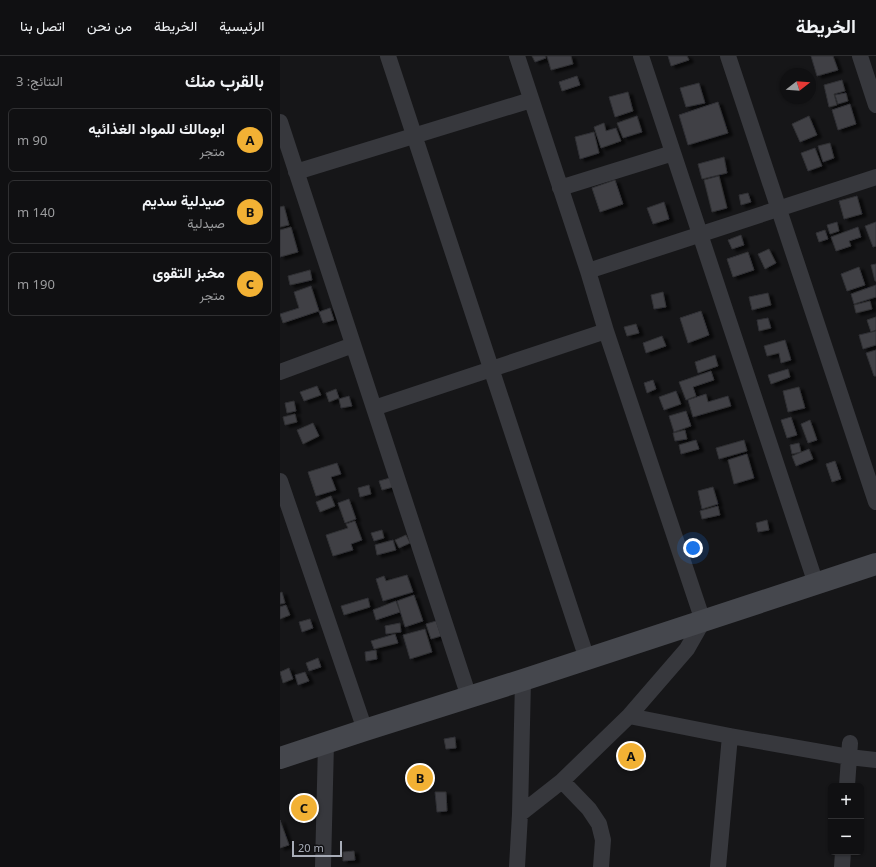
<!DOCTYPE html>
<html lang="ar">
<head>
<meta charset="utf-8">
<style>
	:root { --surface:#101012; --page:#1e1e20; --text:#f1f3f6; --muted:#9c9d9f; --line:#303032; --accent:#f2b134 }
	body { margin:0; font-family:"Noto Sans",Vazirmatn,sans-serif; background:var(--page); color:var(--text); direction:rtl }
	.controls { position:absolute; right:12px; bottom:12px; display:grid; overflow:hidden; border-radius:6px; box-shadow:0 1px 3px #0004 }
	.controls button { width:36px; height:36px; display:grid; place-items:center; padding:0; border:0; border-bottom:1px solid var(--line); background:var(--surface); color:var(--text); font:20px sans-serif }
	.compass { position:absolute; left:500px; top:12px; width:36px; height:36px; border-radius:50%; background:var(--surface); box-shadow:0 1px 3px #0004; rotate:73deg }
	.scale { position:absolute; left:12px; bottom:10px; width:50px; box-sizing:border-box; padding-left:4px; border:2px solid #a8adb8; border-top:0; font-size:11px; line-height:14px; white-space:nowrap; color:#a8adb8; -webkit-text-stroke:3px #111113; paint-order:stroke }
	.you { position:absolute; left:413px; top:492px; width:14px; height:14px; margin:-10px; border:3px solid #fff; border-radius:50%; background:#1a73e8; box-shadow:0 0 0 6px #1a73e833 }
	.badge { display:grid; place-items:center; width:26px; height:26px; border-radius:50%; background:var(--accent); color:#111; font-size:13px; font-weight:700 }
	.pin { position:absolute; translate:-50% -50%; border:2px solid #fff; box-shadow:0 1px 4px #0006 }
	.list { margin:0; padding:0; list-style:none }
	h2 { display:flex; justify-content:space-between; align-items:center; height:52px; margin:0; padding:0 16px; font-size:17px }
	h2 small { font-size:13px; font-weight:400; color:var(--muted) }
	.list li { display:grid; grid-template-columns:26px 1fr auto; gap:12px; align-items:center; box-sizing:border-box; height:64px; margin:0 8px 8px; padding:0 8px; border:1px solid var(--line); border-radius:6px }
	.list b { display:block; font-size:15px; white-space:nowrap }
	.list p { margin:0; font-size:13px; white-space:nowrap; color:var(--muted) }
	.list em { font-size:13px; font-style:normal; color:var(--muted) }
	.map { position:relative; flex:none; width:596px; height:811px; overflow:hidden; direction:ltr }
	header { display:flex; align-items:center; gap:24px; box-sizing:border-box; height:56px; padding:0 20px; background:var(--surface); border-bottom:1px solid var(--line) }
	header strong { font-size:19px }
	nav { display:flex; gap:22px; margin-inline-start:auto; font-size:14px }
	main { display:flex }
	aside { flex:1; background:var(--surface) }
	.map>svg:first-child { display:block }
</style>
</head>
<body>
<header>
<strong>الخريطة</strong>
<nav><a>الرئيسية</a><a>الخريطة</a><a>من نحن</a><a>اتصل بنا</a></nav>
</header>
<main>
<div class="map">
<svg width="596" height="811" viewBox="0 0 596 811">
	<defs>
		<filter id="shadow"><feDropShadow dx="4.5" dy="2.5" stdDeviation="1" flood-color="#0009"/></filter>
	</defs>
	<rect width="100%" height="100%" fill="#161618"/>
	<!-- building -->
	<path fill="#404145" stroke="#303034" filter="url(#shadow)" d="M252 0H265L266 2 255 6Z
		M267 0H291L293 8 271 14Z
		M388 0H407L409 4 391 10Z
		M531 0H553L558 14 537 20Z
		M297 20 300 29 282 35 279 26Z
		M562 24 565 35 554 38 557 49 549 51 544 29Z
		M419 27 425 47 406 51 400 32Z
		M348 36 353 55 335 61 329 41Z
		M566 37 568 45 558 48 555 39Z
		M438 46 448 77 408 89 399 59Z
		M570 48 576 68 558 74 552 54Z
		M357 60 362 76 343 82 337 67Z
		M529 60 537 79 520 86 512 68Z
		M324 67 326 75 336 72 341 85 321 92 314 71Z
		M314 76 319 97 300 103 295 81Z
		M550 87 554 102 543 106 538 90Z
		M535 92 542 110 528 115 521 97Z
		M444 101 447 117 422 123 418 108Z
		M439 120 447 152 432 156 424 124Z
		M335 124 343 148 320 156 312 132Z
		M468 137 471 146 461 149 459 139Z
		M577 140 582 158 564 163 559 145Z
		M384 146 389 163 373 168 367 152Z
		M4 150 9 169 0 171V151Z
		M557 166 559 175 550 178 547 169Z
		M596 166V190L593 191 585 170Z
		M11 171 18 196 0 201V174Z
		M578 171 581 181 569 185 571 190 556 195 551 181Z
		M545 174 548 183 539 186 536 177Z
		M461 179 464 189 452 193 448 184Z
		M489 193 496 207 485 213 478 198Z
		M468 196 474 214 453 221 447 203Z
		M596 208V225H595L591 209Z
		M579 211 585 229 567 235 561 218Z
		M30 214 32 224 10 229 8 220Z
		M596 229V241L574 248 571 238Z
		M31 230 39 255 3 267 0 258 19 252 14 236Z
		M383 236 386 251 374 253 371 239Z
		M488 237 491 249 472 254 469 241Z
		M590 245 592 253 576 257 574 249Z
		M50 252 54 264 43 267 39 256Z
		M421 255 429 279 408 287 400 262Z
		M596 261V274L591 276 587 264Z
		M488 262 491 272 479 275 477 264Z
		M356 268 359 277 347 280 344 271Z
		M596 275V289L583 293 579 279Z
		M382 280 386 290 366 297 363 287Z
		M505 284 511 304 501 307 499 297 487 300 484 290Z
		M596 294V320H594L586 297Z
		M435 299 438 310 418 317 415 306Z
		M508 313 510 321 491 328 488 319Z
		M431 315 434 324 413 331 416 340 406 344 399 326Z
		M373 324 376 333 367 337 364 327Z
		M37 330 41 339 24 345 20 336Z
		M519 331 525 352 508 356 503 335Z
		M56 333 59 342 49 346 46 337Z
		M396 335 401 348 384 354 379 341Z
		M426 338 428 346 448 340 451 350 413 361 408 344Z
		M69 340 72 350 61 352 59 343Z
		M14 345 16 355 7 357 5 347Z
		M406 355 411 370 394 376 389 360Z
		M15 358 17 366 5 369 3 361Z
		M511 361 517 379 507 382 501 364Z
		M530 364 537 384 528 387 521 368Z
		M33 367 39 380 23 388 17 374Z
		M405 374 407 383 395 385 393 377Z
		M416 384 419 393 401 398 399 389Z
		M464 384 467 395 439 403 436 392Z
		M519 387 521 396 512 398 510 389Z
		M529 393 533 403 516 410 512 400Z
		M467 398 474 422 454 428 448 404Z
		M555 405 561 423 552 426 546 408Z
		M57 407 61 418 51 421 56 434 36 440 28 416Z
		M110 422 113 431 102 434 99 425Z
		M89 429 91 438 80 441 78 432Z
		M433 431 438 448 422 453 418 435Z
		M51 440 55 450 40 456 36 446Z
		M69 443 76 463 65 467 58 447Z
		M438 450 440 459 422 463 420 455Z
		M487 464 489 474 478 476 476 467Z
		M75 465 82 484 71 488 73 494 53 500 46 479 68 472 66 468Z
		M102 474 104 482 94 485 91 477Z
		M126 479 130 487 119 492 115 484Z
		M113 484 116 494 97 499 95 489Z
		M127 519 133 536 103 545 96 523 104 520 106 525Z
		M2 536 5 547 0 548V537Z
		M134 539 143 565 125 571 117 545Z
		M88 542 90 551 64 559 61 550Z
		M116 545 120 556 96 564 93 554Z
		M6 549 10 559 0 563V551Z
		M30 563 33 572 22 576 19 566Z
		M156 565 161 580 151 583 146 568Z
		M120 567 121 576 106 578 105 570Z
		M145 573 152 596 130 603 123 579Z
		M115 578 118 587 94 593 91 585Z
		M96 594 97 603 86 605 85 596Z
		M38 602 41 611 29 615 26 607Z
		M9 612 13 623 3 627 0 616Z
		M25 616 29 625 18 629 15 619Z
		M175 681 176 692 166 693 164 683Z
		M155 736H166L167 755 157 756Z
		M0 764 9 789 0 792Z
		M74 795 75 804 63 805V796Z"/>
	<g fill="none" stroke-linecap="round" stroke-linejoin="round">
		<!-- street -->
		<path stroke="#37383d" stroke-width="16" d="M108 0 307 603
			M237 0 308 215 326 275 423 565 407 593 349 660 282 725 240 758
			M361 0 536 528
			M448 0 596 446
			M580 0 596 49
			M0 66 189 641
			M16 116 251 44
			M280 132 393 97
			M308 215 596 121
			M0 316 73 289
			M94 352 326 275
			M0 425 85 674
			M349 660 450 680 569 701 596 704
			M282 725 309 753 319 768 323 784 321 811
			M567 730 570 687
			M43 811 46 687
			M237 811 240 758 243 624
			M438 811 450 680
			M562 811 563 796"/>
		<!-- secondary -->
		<path stroke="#45474d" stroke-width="22" d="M0 702 85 674 243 624 596 508"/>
	</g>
</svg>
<div class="controls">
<button>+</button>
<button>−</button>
</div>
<svg class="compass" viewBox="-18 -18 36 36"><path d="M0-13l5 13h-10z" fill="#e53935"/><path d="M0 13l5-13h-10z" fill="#9c9d9f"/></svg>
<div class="scale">20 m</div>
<div class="you"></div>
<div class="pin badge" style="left:351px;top:700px">A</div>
<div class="pin badge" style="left:140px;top:722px">B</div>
<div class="pin badge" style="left:24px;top:752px">C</div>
</div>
<aside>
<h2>بالقرب منك<small>النتائج: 3</small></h2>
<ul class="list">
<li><span class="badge">A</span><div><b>ابومالك للمواد الغذائيه</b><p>متجر</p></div><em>90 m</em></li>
<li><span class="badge">B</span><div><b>صيدلية سديم</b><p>صيدلية</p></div><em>140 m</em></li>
<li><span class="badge">C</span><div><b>مخبز التقوى</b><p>متجر</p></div><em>190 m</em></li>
</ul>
</aside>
</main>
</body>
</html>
